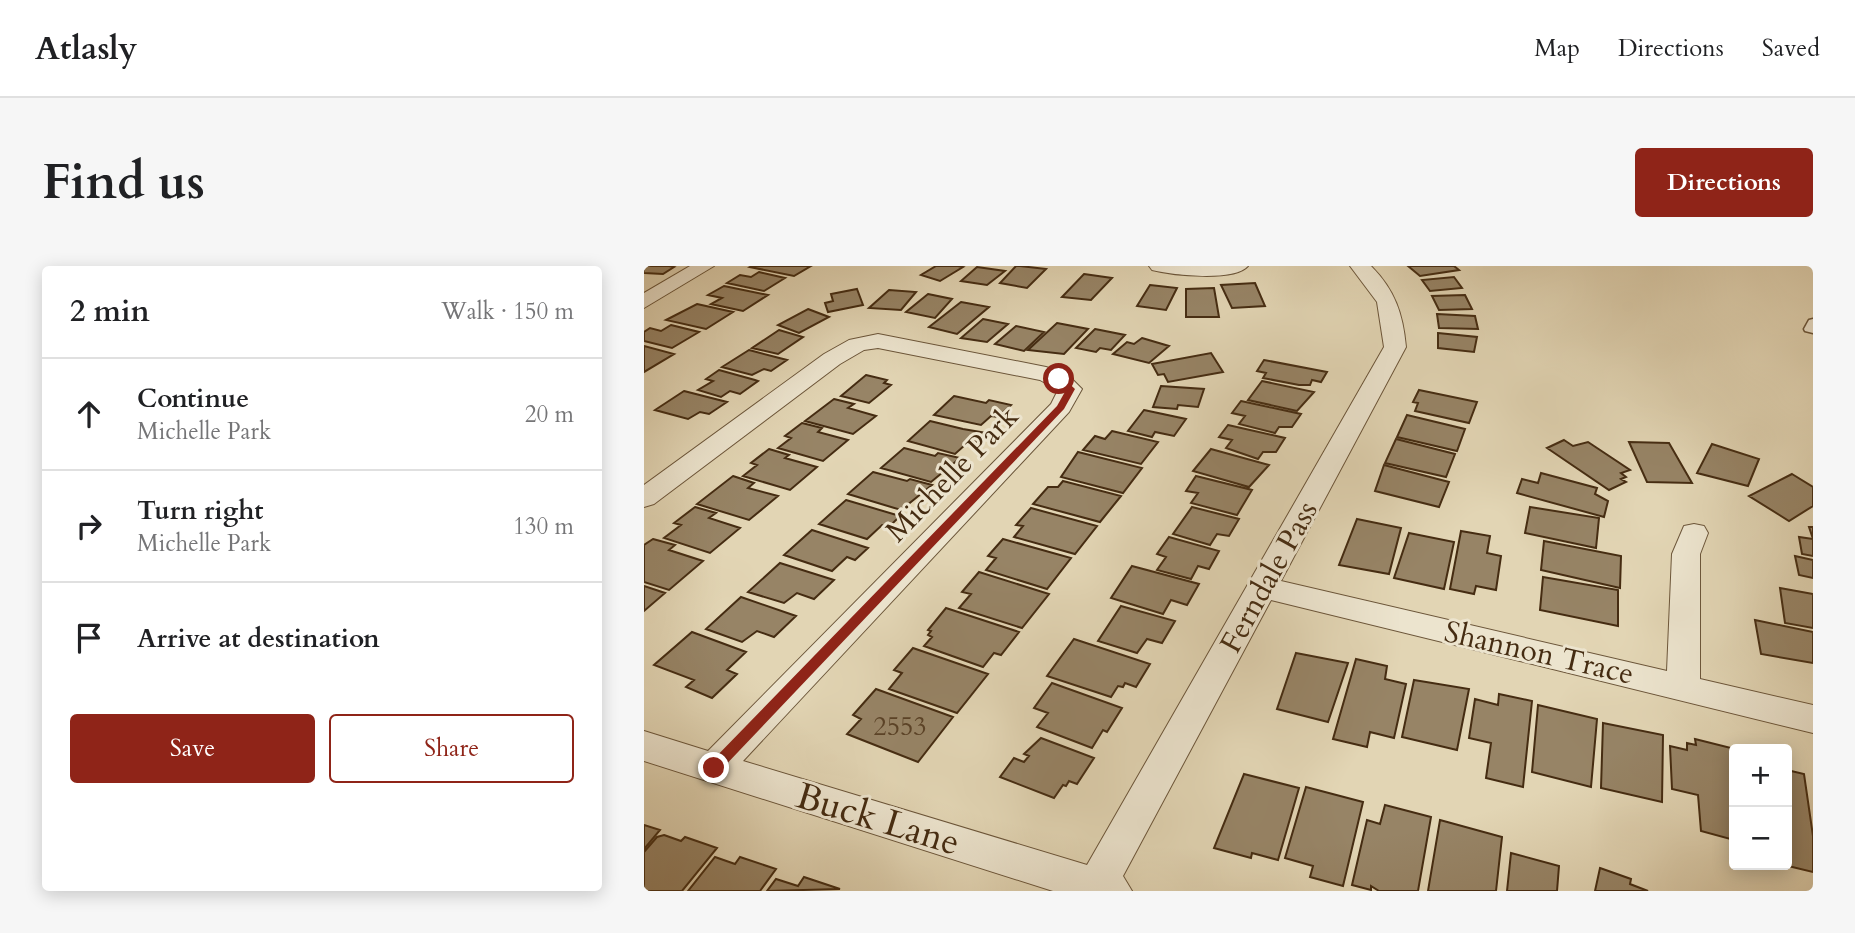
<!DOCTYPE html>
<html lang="en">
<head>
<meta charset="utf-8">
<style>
	:root { --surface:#fff; --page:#f6f6f6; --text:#202124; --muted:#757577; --line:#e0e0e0; --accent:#8f2418 }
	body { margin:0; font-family:Cardo,serif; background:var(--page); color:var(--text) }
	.controls { position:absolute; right:21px; bottom:21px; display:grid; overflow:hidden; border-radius:7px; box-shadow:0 4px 18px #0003 }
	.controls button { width:63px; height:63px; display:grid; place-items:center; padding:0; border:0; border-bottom:2px solid var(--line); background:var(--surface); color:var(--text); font:35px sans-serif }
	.stop { position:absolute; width:21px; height:21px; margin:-16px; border:5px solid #8f2418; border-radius:50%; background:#fff }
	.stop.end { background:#8f2418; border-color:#fff; box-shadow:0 2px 7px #0008 }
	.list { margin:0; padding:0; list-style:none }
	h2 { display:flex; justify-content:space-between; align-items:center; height:91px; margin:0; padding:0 28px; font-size:30px }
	h2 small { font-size:23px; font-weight:400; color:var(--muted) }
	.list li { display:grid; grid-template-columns:46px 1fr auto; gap:21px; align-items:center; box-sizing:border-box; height:112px; padding:0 28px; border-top:2px solid var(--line) }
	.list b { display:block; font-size:26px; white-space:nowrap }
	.list p { margin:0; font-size:23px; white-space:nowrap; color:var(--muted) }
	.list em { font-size:23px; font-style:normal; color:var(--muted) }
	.actions { display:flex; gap:14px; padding:21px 28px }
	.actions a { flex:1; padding:16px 0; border:2px solid var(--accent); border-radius:7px; text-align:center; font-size:24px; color:var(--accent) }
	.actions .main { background:var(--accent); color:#fff }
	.icon { flex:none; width:38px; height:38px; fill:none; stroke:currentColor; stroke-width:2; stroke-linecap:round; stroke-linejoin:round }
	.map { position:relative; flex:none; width:1169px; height:625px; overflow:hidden; border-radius:7px }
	header { display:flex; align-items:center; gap:42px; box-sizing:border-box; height:98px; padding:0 35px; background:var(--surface); border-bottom:2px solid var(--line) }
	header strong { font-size:33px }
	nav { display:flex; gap:38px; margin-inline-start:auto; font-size:24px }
	.intro { display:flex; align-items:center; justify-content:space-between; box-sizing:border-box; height:168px; padding:0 42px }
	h1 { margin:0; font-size:49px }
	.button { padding:18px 32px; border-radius:7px; background:var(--accent); color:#fff; font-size:24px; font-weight:700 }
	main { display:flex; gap:42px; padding:0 42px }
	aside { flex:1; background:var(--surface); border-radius:7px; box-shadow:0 4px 18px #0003 }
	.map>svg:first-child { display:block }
</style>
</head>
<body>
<header>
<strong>Atlasly</strong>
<nav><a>Map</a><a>Directions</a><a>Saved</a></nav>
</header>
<div class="intro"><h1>Find us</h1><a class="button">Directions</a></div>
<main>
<aside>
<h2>2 min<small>Walk · 150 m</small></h2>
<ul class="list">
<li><svg class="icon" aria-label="ahead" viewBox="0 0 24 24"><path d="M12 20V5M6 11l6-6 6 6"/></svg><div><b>Continue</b><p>Michelle Park</p></div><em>20 m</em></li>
<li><svg class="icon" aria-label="right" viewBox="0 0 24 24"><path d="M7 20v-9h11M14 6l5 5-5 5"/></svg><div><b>Turn right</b><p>Michelle Park</p></div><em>130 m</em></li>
<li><svg class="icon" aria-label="arrive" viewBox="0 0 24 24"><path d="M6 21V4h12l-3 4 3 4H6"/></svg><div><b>Arrive at destination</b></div></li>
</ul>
<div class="actions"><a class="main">Save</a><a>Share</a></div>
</aside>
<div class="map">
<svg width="1169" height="625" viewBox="0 0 1169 625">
	<rect width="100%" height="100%" fill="#e2d5b4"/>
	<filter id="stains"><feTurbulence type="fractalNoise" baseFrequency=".00286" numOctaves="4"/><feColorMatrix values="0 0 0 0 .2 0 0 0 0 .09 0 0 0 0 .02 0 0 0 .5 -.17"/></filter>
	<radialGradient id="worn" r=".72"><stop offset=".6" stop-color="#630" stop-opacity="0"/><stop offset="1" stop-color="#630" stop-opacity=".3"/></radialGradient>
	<!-- building -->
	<path fill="#978466" stroke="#452c12" stroke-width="2" d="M0 0H25L30 1 19 8 0 7Z
		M108 0H167L150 10 106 1Z
		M292 0H314L319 1 296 15 277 9Z
		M372 0H376L402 3 383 22 356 17Z
		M764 0H810L815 4 776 10Z
		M333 1 361 5 343 19 317 15Z
		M115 6 141 12 120 25 83 17 96 9 107 11Z
		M440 8 468 12 447 34 418 31Z
		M810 11 818 22 786 25 778 14Z
		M611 17 621 40 588 42 577 19Z
		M506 19 533 22 522 44 493 40Z
		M80 20 124 29 99 45 67 38 78 32 64 29Z
		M570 22 575 51H542V23Z
		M213 23 219 39 184 46 181 37 189 35 187 28Z
		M245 24 272 26 257 44 225 42Z
		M284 28 308 33 291 52 262 46Z
		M821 29 828 43 795 44 788 30Z
		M317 36 345 41 313 68 285 61Z
		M53 38 89 46 62 63 22 54Z
		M164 43 185 51 155 67 134 59Z
		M793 48 831 50 834 63 795 62Z
		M339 53 364 58 343 76 317 72Z
		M413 57 444 63 420 88 384 84Z
		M27 59 55 66 28 82 0 75V66L6 62 17 65Z
		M372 60 400 66 380 85 351 78Z
		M451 63 481 69 467 84 456 82 452 86 432 82Z
		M135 64 159 71 134 88 108 82Z
		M794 67 833 71 830 86 794 82Z
		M498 72 525 80 505 97 469 88 483 76 490 78Z
		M0 80 30 88 0 106Z
		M105 84 143 94 127 105 120 103 108 109 78 101Z
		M567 87 579 106 524 116 520 108 514 109 508 98Z
		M620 94 683 106 677 116 668 114 666 119H655L619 112 622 107 613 105Z
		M75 104 111 114 114 115 96 128 86 125 77 131 54 124 69 115 62 113Z
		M222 109 243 114 240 117 247 119 225 137 197 130Z
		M618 115 670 126 653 145 604 134Z
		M517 120 560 123 554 141 534 139 533 143 509 141Z
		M775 124 833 136 825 157 771 145 774 137 769 136Z
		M40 125 83 136 65 148 56 146 44 153 11 144Z
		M310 130 342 137 345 134 367 139 354 151 347 150 337 159 290 149Z
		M190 133 210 138 204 142 232 150 209 168 161 155Z
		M597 135 657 148 648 161H635L631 167 595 158 601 150 588 147Z
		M500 144 542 153 530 170 511 166 508 171 484 165Z
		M763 149 821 163 813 185 753 171Z
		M286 155 319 163 342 167 329 179 322 178 311 188 264 175Z
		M158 157 178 162 174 166 204 174 179 195 134 182 147 172 141 170Z
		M584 159 641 172 632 186H619L614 193 582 182 588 174 575 171Z
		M468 165 514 176 497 198 439 184 451 170 461 173Z
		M752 173 811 188 802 211 741 197Z
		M920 174 929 180 944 176 986 204 977 207 982 211 977 213 982 216 965 224 903 182Z
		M985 176 1025 177 1048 217 1003 216Z
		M1068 178 1115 193 1104 220 1053 207Z
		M260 182 291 190 294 187 316 192 287 216 237 202Z
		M125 183 145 189 141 192 173 201 146 224 99 210 113 199 107 197Z
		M567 183 625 199 605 221 549 205Z
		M434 186 498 202 479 227 417 211Z
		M740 199 805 216 795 241 731 225Z
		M229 206 263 215 266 213 288 219 257 244 204 228Z
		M897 207 953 222 951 228 964 235 960 251 873 227 878 213 894 217Z
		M1148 208 1169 221V240L1145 255 1105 230Z
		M89 210 110 217 104 222 134 230 105 254 53 238Z
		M552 210 608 224 593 249 547 237 554 227 542 225Z
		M419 215 477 230 456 256 389 238 404 221H414Z
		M202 234 256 250 245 261 238 259 223 273 175 258Z
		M51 241 72 247 65 252 96 262 66 287 20 272 37 259 30 257Z
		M548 241 595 253 585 270 573 268 566 279 529 268Z
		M886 241 955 252 952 282 881 267Z
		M387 242 453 260 431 288 370 271 379 260 372 259Z
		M713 253 757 262 745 308 695 299Z
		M1165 261H1169V290L1158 288 1155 271 1169 273Z
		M168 264 224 282 211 294 203 291 188 305 140 289Z
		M817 265 846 270 843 287 857 290 852 324 832 320 830 328 806 323Z
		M765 267 810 276 800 323 750 312Z
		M525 271 575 285 565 303 554 300 547 313 513 304 522 291 513 288Z
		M9 273 31 279 25 284 59 295 25 324 0 316V279Z
		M359 273 427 292 403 323 342 304 352 292 344 290Z
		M900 275 977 290 976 322 897 304Z
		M1151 290 1169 294V312L1155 309Z
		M136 297 190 314 170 333 153 327 140 337 104 326Z
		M488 300 555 318 543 339 527 334 519 348 467 332Z
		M335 306 405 328 378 362 315 342 327 328 318 326Z
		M899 311 974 324V360L896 344Z
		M0 320 21 327 0 345Z
		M1136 322 1169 328V362L1141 357Z
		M97 331 152 350 130 371 113 365 98 376 62 363Z
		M477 340 531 355 518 377 503 373 493 387 454 375Z
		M302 342 375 366 357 389 350 387 339 401 280 380 288 371 284 369 287 365 284 364Z
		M1111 354 1169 366V397L1117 388Z
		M48 366 102 386 83 404 93 408 68 432 42 421 50 414 10 399Z
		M430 373 506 398 492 421 481 417 479 421 474 420 467 431 403 410Z
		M269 382 344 408 313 447 245 423 258 407 250 404Z
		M652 387 704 397 684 456 633 443Z
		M712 393 743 400 741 413 762 418 750 472 726 466 723 481 689 473Z
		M770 414 825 423 813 484 758 471Z
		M408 417 478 442 463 466 459 464 448 482 393 461 404 447 390 442Z
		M232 423 309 451 274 496 203 468 217 453 209 449Z
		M855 428 888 435 879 521 842 512 847 477 825 472 831 433 854 439Z
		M894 439 953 453 947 521 888 506Z
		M959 457 1019 469 1018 536 957 522Z
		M397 472 450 492 433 518 425 515 422 520 419 519 410 532 356 511 370 492 380 496 385 490 380 488Z
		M1051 473 1087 482 1090 574 1057 565 1054 529 1028 523 1026 480 1043 484V477L1052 479Z
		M1143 504 1160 508 1169 570V606L1140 599H1143Z
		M600 508 655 522 634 594 608 587 607 592 570 582Z
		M662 521 719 536 699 620 666 611 669 600 641 592Z
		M741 539 787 551 774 625H735L727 620V624L708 619 723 554 736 558Z
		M796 554 858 571 852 625H784Z
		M0 559 16 564 0 583Z
		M20 569 37 575 41 571 73 582 38 625H0V586L13 571Z
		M867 587 915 600 913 625H863Z
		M71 591 91 598 96 591 132 603 116 625H44Z
		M956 602 987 613 986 618 1004 625H951Z
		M160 611 196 623 123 625 132 613 154 620Z"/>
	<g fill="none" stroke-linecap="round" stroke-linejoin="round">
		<!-- lane casing -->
		<g stroke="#6c563a" stroke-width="3">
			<path id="lane" d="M1169 53V67L1161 65 1160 63 1165 54Z"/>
		</g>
		<!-- street casing -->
		<g stroke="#6c563a" stroke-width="2">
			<path id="street" d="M46 0H70L0 42V27Z
				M505 0H604C590 16 528 9 508 4Z
				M706 0H727C751 24 759 48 762 81L637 315 1023 405 1028 288 1040 260 1050 258 1060 260 1064 267 1056 288V413L1169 439V467L627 334 479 610 488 625H409L0 495V465L64 485 407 138 414 124 396 114 234 82 220 84 196 98 10 238 0 241V219L180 88 205 74 234 68 402 101 423 108 438 123 425 146 99 495 443 599 740 81 733 36Z"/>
		</g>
		<!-- lane -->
		<use href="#lane" fill="#ece4ce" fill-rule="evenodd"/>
		<!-- street -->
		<use href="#street" fill="#ece4ce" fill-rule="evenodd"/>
	</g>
	<!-- route -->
	<path fill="#8f2418" d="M412 111H418L431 123 420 143 75 506H65V498L413 140 422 124Z"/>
	<g text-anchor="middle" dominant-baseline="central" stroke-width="6" stroke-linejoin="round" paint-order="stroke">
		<!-- number labels -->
		<g font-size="26" fill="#5a4227">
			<text x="256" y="460">2553</text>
		</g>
		<!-- street labels -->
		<g font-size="30" fill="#452c12" stroke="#ece4ce">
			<text transform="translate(308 208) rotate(-46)">Michelle Park</text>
			<text transform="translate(625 311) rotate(-61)">Ferndale Pass</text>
			<text transform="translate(895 387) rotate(13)">Shannon Trace</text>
		</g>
		<!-- near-street labels -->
		<g font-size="37" fill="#452c12" stroke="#ece4ce">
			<text transform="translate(234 553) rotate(17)">Buck Lane</text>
		</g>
	</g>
	<rect width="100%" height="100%" filter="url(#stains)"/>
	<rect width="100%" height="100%" fill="url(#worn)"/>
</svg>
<div class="controls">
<button>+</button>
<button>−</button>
</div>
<div class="stop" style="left:415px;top:113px"></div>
<div class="stop end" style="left:70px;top:502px"></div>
</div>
</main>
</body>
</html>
